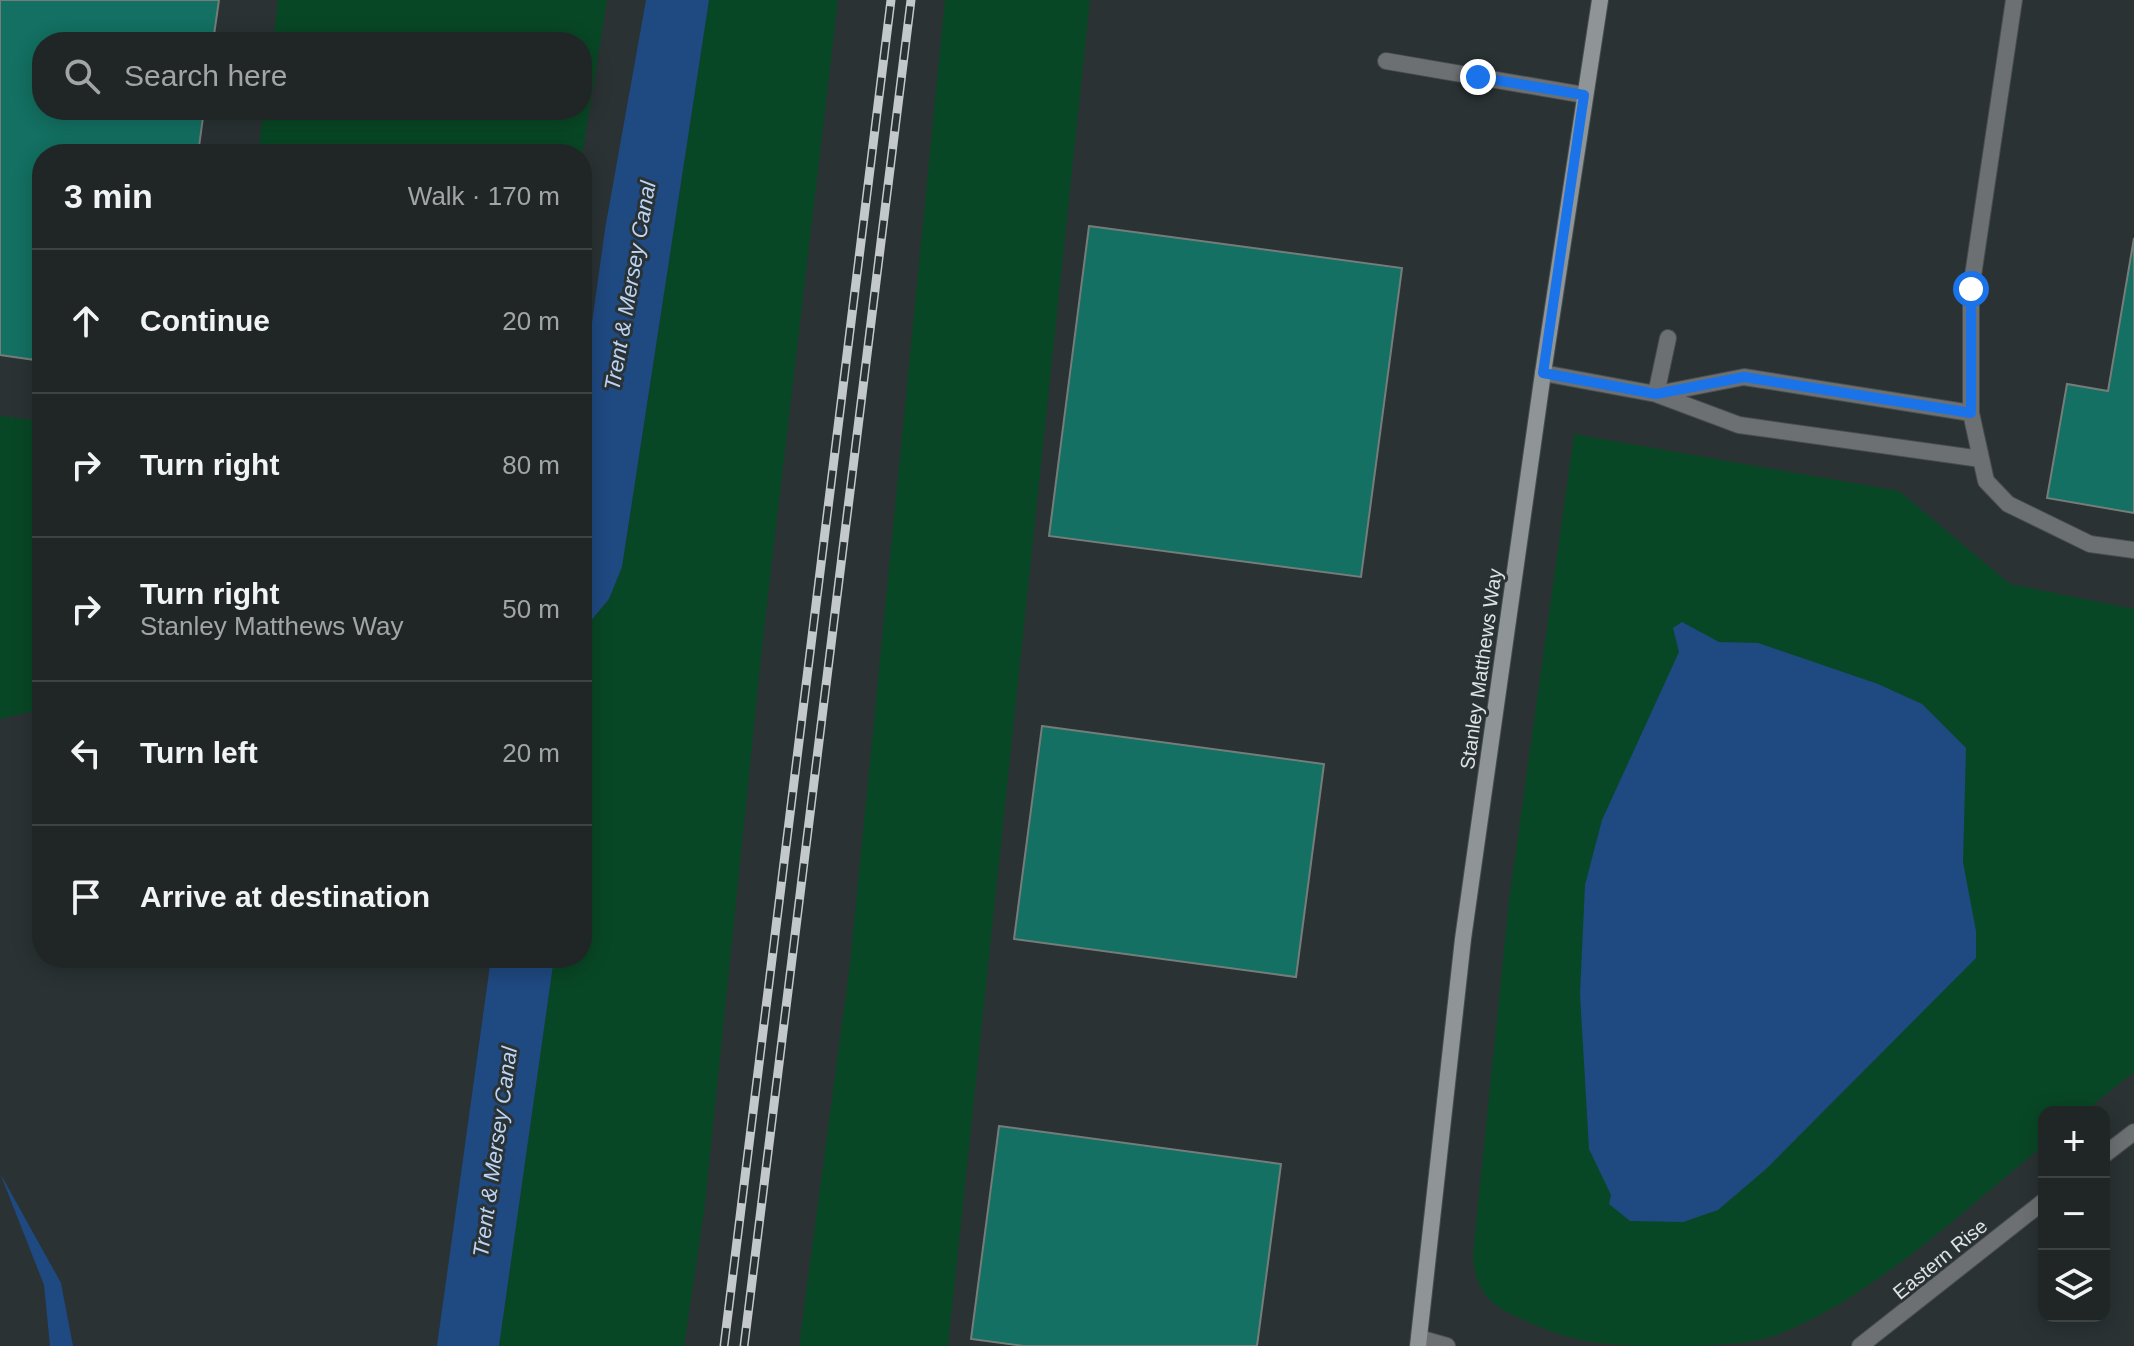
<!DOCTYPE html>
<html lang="en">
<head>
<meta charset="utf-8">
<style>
	:root { --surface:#202626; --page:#2d3232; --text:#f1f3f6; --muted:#a2a5a7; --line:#3d4343 }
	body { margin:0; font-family:Arial,sans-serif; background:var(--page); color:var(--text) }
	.controls { position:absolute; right:24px; bottom:24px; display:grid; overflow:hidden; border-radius:16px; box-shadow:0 4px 20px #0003 }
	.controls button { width:72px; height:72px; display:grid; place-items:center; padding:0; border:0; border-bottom:2px solid var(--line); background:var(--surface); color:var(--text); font:40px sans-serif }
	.stop { position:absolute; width:24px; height:24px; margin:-18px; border:6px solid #1a73e8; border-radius:50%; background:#fff }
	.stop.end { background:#1a73e8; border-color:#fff; box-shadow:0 2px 8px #0008 }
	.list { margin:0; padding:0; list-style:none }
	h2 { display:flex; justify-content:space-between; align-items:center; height:104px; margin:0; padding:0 32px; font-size:34px }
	h2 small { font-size:26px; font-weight:400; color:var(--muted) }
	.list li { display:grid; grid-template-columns:52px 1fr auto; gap:24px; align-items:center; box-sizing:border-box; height:144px; padding:0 32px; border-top:2px solid var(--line) }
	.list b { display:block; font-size:30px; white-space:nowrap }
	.list p { margin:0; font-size:26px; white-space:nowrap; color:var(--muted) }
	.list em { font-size:26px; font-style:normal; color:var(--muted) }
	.icon { flex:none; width:44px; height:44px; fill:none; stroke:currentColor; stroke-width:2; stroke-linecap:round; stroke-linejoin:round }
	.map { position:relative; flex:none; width:2134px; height:1346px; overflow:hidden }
	.search { position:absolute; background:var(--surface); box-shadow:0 4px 20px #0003; left:32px; top:32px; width:560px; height:88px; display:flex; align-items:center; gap:20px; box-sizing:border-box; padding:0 28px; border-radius:32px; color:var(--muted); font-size:30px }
	.panel { position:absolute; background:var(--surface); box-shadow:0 4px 20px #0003; left:32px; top:144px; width:560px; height:824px; border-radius:32px }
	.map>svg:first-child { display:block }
</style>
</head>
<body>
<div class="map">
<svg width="2134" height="1346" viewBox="0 0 2134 1346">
	<rect width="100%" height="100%" fill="#2a3233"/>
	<!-- green -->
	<path fill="#084725" d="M278 0H607L582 156 258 154 264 110H582V42H273Z
		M709 0H838L764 629 705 1204 684 1346H499L554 958H582V767L591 695 582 667V637L584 629 609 599 622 567Z
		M945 0H1090L948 1346H799L850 964Z
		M0 416 42 421V709L0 719Z
		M1574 434 1899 491 2010 584 2134 609V1072L2084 1112H2044V1145C1965 1209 1863 1307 1767 1338 1735 1346 1698 1346 1665 1346 1620 1346 1583 1345 1540 1327 1500 1310 1475 1302 1473 1254L1509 901Z"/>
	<!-- water -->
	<path fill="#1f4981" d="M646 0H709L622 567 609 599 584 629 582 637V395L605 229Z
		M1682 622 1719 642 1758 643 1878 684 1922 704 1966 748 1963 862 1976 931V958L1766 1169 1718 1210 1683 1222 1630 1221 1609 1204 1611 1195 1589 1149 1580 994 1585 885 1602 820 1679 652 1673 628Z
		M582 667 591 695 582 767Z
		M491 958H554L499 1346H437Z
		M0 1173 61 1283 73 1346H50L44 1285Z"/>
	<!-- building -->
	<path fill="#137062" stroke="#757d7b" stroke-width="2" d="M0 0H219L213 42H42V110H204L198 154H42V361L0 355Z
		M1089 226 1402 268 1361 577 1049 536Z
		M2134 238V513L2047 498 2067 384 2108 391Z
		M1042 726 1324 764 1296 977 1014 939Z
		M999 1126 1281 1164 1257 1346H1024L971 1339Z"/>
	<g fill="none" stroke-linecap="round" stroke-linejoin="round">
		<!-- lane casing -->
		<g stroke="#474e4f" stroke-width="18">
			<path id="lane" d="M2014 0 1971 289V413L1986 481 2008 504 2090 544 2134 550
				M1386 61 1584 95
				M1543 373 1656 394 1668 338
				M1656 394 1739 425 1981 459
				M1657 394 1744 377 1971 413"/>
		</g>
		<!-- street casing -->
		<g stroke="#474e4f" stroke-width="18">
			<path id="street" d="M2104 1155 2134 1132
				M1419 1338 1447 1346
				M1860 1346 2044 1201"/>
		</g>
		<!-- secondary casing -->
		<g stroke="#474e4f" stroke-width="18">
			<path id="secondary" d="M1418 1346 1463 939 1543 373 1600 0"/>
		</g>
		<!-- lane -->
		<use href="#lane" stroke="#6d7072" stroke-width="16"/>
		<!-- street -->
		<use href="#street" stroke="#6d7072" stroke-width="16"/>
		<!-- secondary -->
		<use href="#secondary" stroke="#8f9497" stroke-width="16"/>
		<!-- rail casing -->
		<g stroke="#c3c9ca" stroke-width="9">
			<path id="rail" d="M724 1346 891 0
				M744 1346 911 0"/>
		</g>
		<!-- rail -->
		<use href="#rail" stroke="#2a3233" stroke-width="6" stroke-dasharray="18" stroke-linecap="butt"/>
	</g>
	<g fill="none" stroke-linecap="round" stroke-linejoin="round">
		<!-- route -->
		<path stroke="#1a73e8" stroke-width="10" d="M1478 77 1584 95 1543 373 1656 394 1744 377 1971 413V289"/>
	</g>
	<g text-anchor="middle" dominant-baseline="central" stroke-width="6" stroke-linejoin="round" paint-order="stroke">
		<!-- street labels -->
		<g font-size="20" fill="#dfe4e5" stroke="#2a3233">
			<text transform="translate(1481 669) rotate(-82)">Stanley Matthews Way</text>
			<text transform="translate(1940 1259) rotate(-39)">Eastern Rise</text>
		</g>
		<!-- water labels -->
		<g font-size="22" font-style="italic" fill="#bcd4f6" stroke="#2a3233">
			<text transform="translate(630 286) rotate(-80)">Trent &amp; Mersey Canal</text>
			<text transform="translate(495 1152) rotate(-82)">Trent &amp; Mersey Canal</text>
		</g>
	</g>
</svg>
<div class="controls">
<button>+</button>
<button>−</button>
<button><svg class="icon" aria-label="layers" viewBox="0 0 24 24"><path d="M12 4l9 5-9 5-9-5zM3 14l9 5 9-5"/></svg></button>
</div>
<div class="stop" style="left:1971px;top:289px"></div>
<div class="stop end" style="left:1478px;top:77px"></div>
<div class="search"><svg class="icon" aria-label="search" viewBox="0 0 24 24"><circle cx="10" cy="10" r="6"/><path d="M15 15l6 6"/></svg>Search here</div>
<section class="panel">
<h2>3 min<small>Walk · 170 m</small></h2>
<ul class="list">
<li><svg class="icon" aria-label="ahead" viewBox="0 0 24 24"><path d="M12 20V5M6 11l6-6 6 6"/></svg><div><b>Continue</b></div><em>20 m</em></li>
<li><svg class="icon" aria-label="right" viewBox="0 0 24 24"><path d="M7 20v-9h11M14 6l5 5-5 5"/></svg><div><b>Turn right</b></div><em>80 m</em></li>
<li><svg class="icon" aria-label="right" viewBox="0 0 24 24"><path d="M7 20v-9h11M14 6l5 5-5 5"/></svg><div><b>Turn right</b><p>Stanley Matthews Way</p></div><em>50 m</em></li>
<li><svg class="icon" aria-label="left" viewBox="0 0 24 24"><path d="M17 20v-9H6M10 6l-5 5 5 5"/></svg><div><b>Turn left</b></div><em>20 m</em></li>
<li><svg class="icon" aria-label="arrive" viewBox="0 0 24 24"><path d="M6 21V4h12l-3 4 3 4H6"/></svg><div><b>Arrive at destination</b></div></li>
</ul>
</section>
</div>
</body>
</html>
